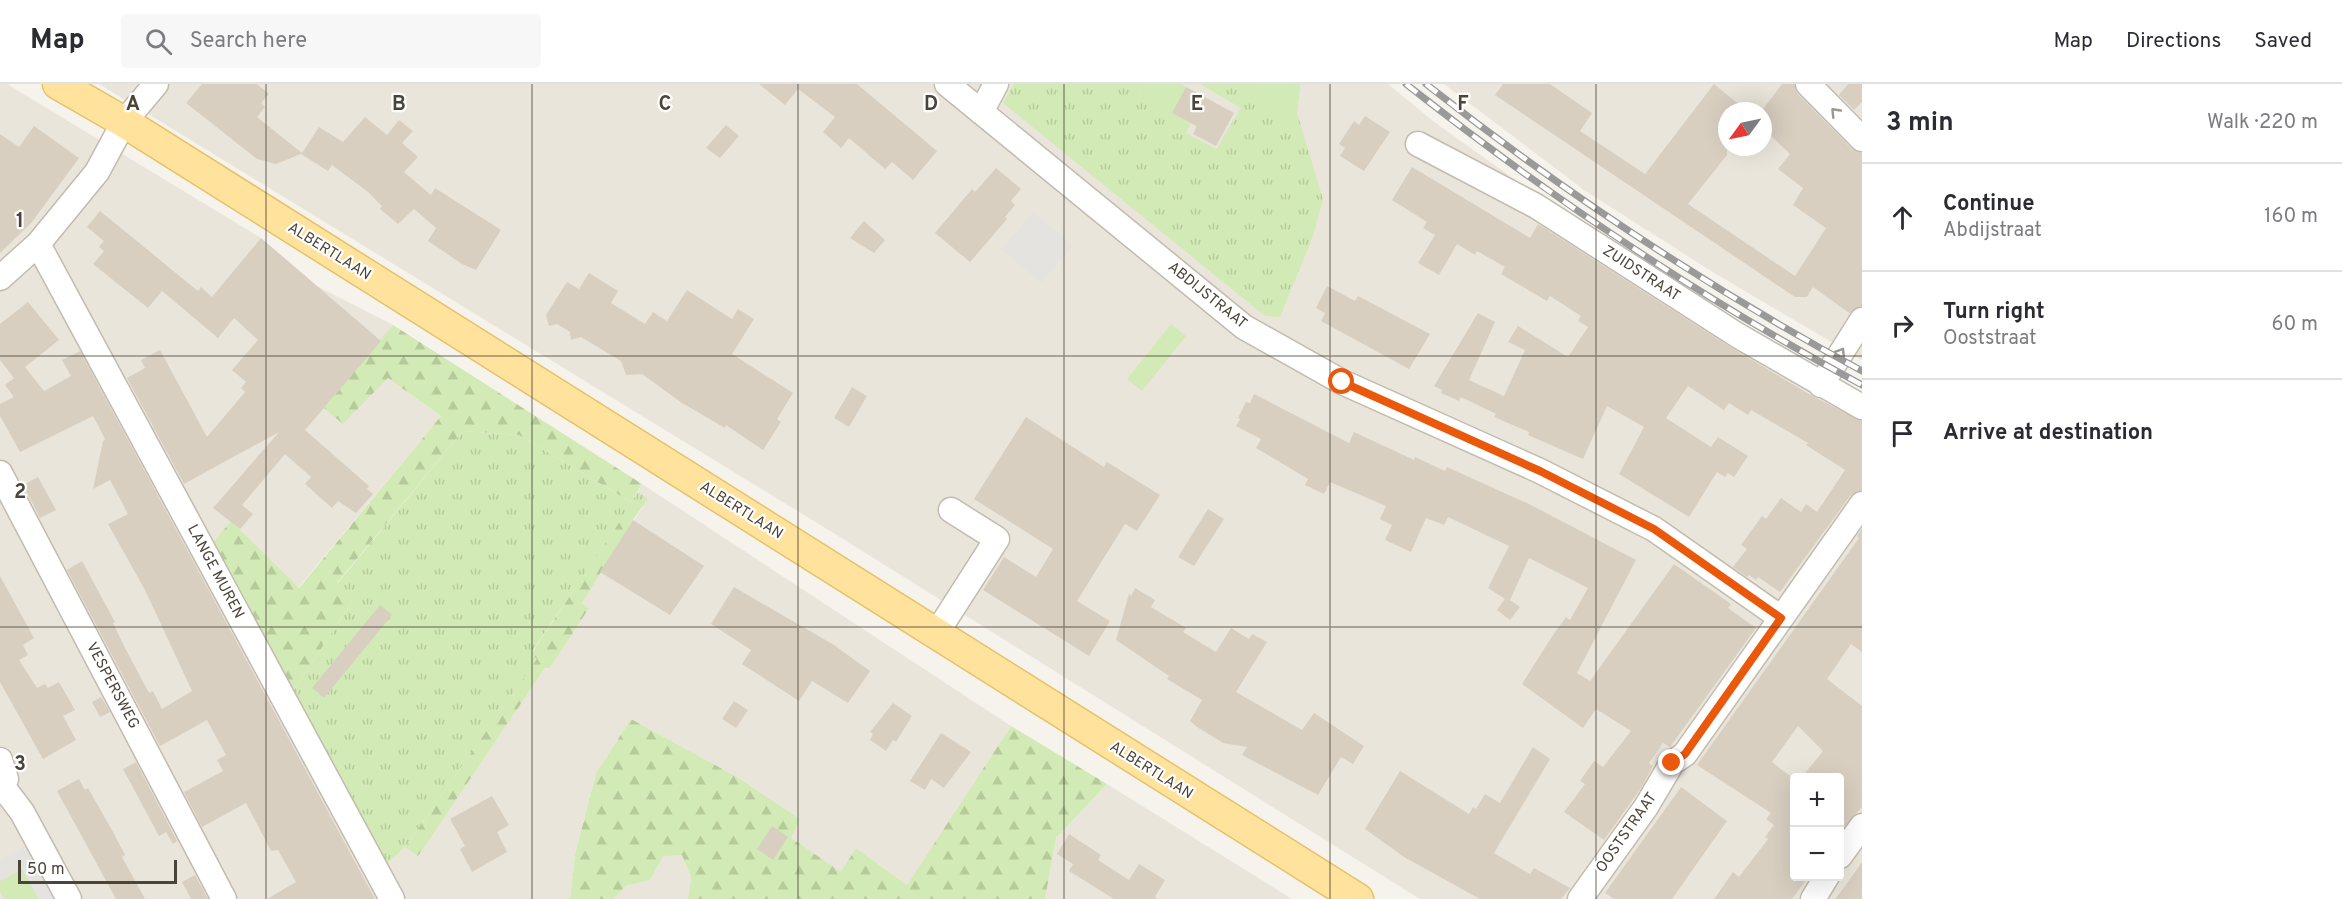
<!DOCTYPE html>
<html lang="en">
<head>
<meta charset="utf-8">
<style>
	:root { --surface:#fff; --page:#f7f7f7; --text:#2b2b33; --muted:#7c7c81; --line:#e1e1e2 }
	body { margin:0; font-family:Overpass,sans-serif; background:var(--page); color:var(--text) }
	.controls { position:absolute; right:18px; bottom:18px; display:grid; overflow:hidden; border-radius:6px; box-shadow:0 6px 24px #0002 }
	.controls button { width:54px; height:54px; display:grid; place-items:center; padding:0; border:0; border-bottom:2px solid var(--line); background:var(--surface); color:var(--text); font:30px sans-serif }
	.compass { position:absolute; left:1718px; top:18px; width:54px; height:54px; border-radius:50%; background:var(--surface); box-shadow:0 6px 24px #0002; rotate:237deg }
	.scale { position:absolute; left:18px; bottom:15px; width:159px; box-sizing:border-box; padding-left:6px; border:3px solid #4b4439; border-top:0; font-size:16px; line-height:21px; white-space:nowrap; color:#4b4439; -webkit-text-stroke:4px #fff; paint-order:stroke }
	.stop { position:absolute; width:18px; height:18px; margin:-14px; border:4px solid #ea580c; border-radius:50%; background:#fff }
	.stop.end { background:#ea580c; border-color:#fff; box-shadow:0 2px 6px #0008 }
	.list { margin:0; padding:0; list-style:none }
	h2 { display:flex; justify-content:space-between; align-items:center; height:78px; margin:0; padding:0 24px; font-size:26px }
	h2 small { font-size:20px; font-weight:400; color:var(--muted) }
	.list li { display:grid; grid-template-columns:39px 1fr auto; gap:18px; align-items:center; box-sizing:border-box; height:108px; padding:0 24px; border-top:2px solid var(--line) }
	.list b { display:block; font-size:22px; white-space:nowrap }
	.list p { margin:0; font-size:20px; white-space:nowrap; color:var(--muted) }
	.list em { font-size:20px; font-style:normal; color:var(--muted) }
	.icon { flex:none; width:33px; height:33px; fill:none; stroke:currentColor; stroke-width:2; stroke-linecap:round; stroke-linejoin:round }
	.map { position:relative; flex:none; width:1862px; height:815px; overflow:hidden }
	header { display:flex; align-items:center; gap:36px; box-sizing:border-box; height:84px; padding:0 30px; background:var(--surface); border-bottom:2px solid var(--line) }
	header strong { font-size:28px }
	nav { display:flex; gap:33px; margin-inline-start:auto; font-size:21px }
	.search { width:420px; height:54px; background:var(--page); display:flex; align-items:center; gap:15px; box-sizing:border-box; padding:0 21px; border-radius:6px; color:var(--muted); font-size:22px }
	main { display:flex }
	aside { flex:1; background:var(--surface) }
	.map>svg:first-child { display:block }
</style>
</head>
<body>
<header>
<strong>Map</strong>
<div class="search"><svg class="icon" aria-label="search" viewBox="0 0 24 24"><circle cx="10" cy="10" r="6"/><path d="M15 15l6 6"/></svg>Search here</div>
<nav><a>Map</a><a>Directions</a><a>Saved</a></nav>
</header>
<main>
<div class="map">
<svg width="1862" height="815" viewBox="0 0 1862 815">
	<defs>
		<pattern id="grass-tufts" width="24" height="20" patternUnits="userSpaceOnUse" patternTransform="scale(1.5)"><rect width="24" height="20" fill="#d2eab5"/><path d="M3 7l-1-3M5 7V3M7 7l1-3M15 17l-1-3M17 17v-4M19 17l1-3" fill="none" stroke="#b6ca9c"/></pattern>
		<pattern id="forest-firs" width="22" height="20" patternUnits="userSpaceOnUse" patternTransform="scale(1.5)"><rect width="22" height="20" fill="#d2eab5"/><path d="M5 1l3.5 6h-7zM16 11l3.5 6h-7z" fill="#b6ca9c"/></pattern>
	</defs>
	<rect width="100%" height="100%" fill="#f6f3ec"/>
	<!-- residential -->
	<path fill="#eae5da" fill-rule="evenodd" d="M0 0H7L261 154 317 202 393 241 377 262 343 340 388 294 441 332 298 504 231 438 212 460 386 781 405 763 417 771 545 584H550L589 524 582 519 600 488 648 415 638 408 642 400 1011 642 907 801 856 764 842 789 790 754 800 735 737 693 631 635 596 689 575 771 570 815H0Z
		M99 0H1388L1433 37 1563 130 1695 214 1862 311V815H1420L827 445ZM1794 694H1840V792H1794Z
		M1444 0H1862V276L1711 187 1584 106ZM1727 27H1763V63H1727Z
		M1107 700 1292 815H1045L1056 754Z
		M663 771H682L691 793 688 815H613L626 802 650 796Z"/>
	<!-- grass -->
	<path fill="url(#grass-tufts)" d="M1014 0H1143L1138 10 1191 39 1186 49 1216 65 1241 24 1200 0H1300L1297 29 1323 115 1313 152 1280 233 1265 232 1003 19Z
		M463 347 519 351 631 418 638 408 648 415 633 436 621 437 531 569 538 574 405 763 386 781 292 609 353 516 337 500Z"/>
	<!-- forest -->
	<path fill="url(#forest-firs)" d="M393 241 642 400 631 418 519 351 463 347 337 499 353 516 292 609 212 460 231 437 299 504 441 332 388 294 343 340 324 324Z
		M621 436H633L582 519 589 524 550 584H545L418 772 405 763 537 575 531 570Z
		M631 635 737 693 800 735 791 754 841 788 856 764 907 801 1011 642 1107 700 1056 754 1045 815H688L691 793 682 771 663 772 650 796 626 802 613 815H570L575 771 596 689Z"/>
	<!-- park -->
	<path fill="#d2eab5" d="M1143 0H1181L1215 19 1201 45 1138 10Z
		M1244 0H1300L1297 29 1262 26Z
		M1171 240 1186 252 1142 307 1127 295Z
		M22 784 39 815H4L0 807V797Z"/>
	<!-- parking -->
	<path fill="#e5e3e0" d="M1033 128 1073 161 1041 199 1001 165Z
		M29 760 60 815H39L22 785 0 797V776Z"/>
	<!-- building -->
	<path fill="#d8cfc1" d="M202 0H257L269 10 261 19 265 23 257 33 302 69 319 43 343 58 365 33 387 51 399 36 413 47 402 59 418 73 404 88 431 111 435 104 501 146 476 186 462 180 428 157 436 144 414 125 398 140 380 125 382 122 368 108 332 81 328 87 301 70 276 80 257 75 186 19Z
		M759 0H857L937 67 913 96 892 78 885 85 849 54 841 64 823 48 835 33 798 5 785 21Z
		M1503 0H1550L1592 29 1580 47 1645 90 1714 0 1747 27H1727V71L1688 120 1795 192 1826 144 1793 121 1803 104 1778 85 1790 70 1763 44V25L1782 0H1794L1798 10 1852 65 1862 69V222L1849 229 1813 203 1807 213H1795L1495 11Z
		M1848 0H1862V18L1854 26 1839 11Z
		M1186 3 1234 29 1216 62 1193 50 1197 42 1172 29Z
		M1365 32 1390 48 1364 87 1340 72 1345 64 1339 60 1354 37 1359 41Z
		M726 41 739 52 720 74 706 64Z
		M34 42 79 74 32 138 0 169V50L19 63Z
		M1412 83 1530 154 1538 140 1730 263 1814 313 1862 337V406L1850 412 1780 508 1758 493 1756 496 1749 491 1747 493 1733 483 1747 465 1741 461 1762 432 1766 435 1781 414 1801 428 1806 420 1817 428 1845 386 1806 361 1808 359 1751 326 1748 331 1729 319 1724 326 1688 302 1666 334 1711 363 1718 353 1748 372 1734 393 1728 389 1725 393 1717 388 1689 433 1619 390 1644 343 1607 322 1583 375 1528 351 1529 348 1494 333 1496 330 1461 313 1459 317 1441 309 1442 306 1434 302 1478 229 1495 238 1469 296 1504 312 1525 266 1508 258 1518 242 1568 273 1588 243 1578 237 1581 232 1550 212 1547 217 1501 190 1505 183 1477 167 1475 171 1457 160 1439 191 1418 179 1435 151 1423 144 1427 138 1392 116Z
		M996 84 1021 105 1011 117 1015 121 1005 133 1007 135 970 178 935 149 972 105 975 108Z
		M100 127 198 207 201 203 212 213 261 154 381 257 305 346 369 402 367 405 373 410 356 429 338 417 332 424 305 400 311 393 285 370 242 421 253 430 240 445 213 424 279 348 184 400 127 294 145 284 141 276 160 266 207 353 245 308 241 304 246 298 232 286 258 256 234 234 218 254 162 207 148 224 93 180 104 167 99 163 104 157 87 143Z
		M864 137 885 156 874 169 850 154Z
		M589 189 618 207 611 219 645 240 653 228 667 237 687 206 732 235 738 225 754 235 732 270 793 309 777 335 781 338 763 366 726 341 725 344 682 319 642 290 626 291 621 277 581 253 571 256 570 248 557 240 549 242 546 231 567 198 579 205Z
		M1327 202 1355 217 1358 212 1430 250 1409 285 1321 237 1325 229 1316 224Z
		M28 218 59 256 25 283 44 307 71 292 62 276 80 267 375 815H267L296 798 278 766 271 767 246 719 202 743 184 708 223 687 217 676 226 671 207 636 160 662 67 486 82 477 115 538 113 539 125 564 149 609 153 607 162 625 192 607 145 506 108 440 128 430 110 396 93 405 103 357 105 355 93 332 20 368 0 332V320L14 313 5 301 14 294 0 276V240Z
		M852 303 867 312 849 343 834 334Z
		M1254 310 1349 359 1354 348 1414 376 1415 373 1445 387 1447 383 1529 420 1636 476 1577 589 1590 597 1674 480 1731 520 1728 524 1756 544 1670 663 1663 659 1649 679 1653 682 1641 704 1604 756 1564 728 1585 700 1580 697 1594 677 1603 683 1631 647 1596 625 1583 644 1522 600 1553 551 1566 533 1570 536 1588 504 1529 474 1510 516 1520 523 1510 536 1497 526 1505 515 1488 504 1509 462 1448 433 1444 441 1426 434 1411 468 1385 456 1392 441 1380 435 1386 422 1330 398 1324 410 1305 401 1308 395 1256 364 1261 355 1236 342 1240 335 1238 334 1246 318 1250 319Z
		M1026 333 1104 383 1107 378 1160 411 1137 447 1125 440 1077 517 1110 537 1089 572 983 506 1004 473 1036 493 1053 465 974 415Z
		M38 393 56 426 40 434 23 401Z
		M1208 425 1224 435 1194 482 1178 473Z
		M633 436 704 482 670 531 600 488Z
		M1862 445V568L1851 560 1827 595 1862 622V723L1839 749V693H1802L1823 667 1798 642 1772 678 1794 695V792H1809L1792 815H1714L1733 788 1739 793 1768 755 1765 753 1774 741 1766 735 1771 729 1697 681 1859 454 1857 452Z
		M0 492 34 554 23 561 28 571 19 576 37 604 45 600 48 604 59 598 75 626 63 632 76 656 43 675 0 598Z
		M734 503 834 561 870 587 848 619 812 597 799 617 742 580 751 566 711 540Z
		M1135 504 1155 516 1151 523 1186 544 1183 548 1216 568 1231 544 1249 555 1252 550 1267 558 1236 608 1302 646 1314 629 1364 662 1353 680 1341 673 1318 711 1242 671 1247 663 1223 659 1197 643 1190 637 1202 616 1167 595 1169 592 1116 556 1129 510 1131 512Z
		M380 521 392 531 324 614 312 604Z
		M101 613 110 628 100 633 92 618Z
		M734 617 748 626 736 644 722 635Z
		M893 619 912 632 896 658 893 656 886 667 870 656 873 650 870 648Z
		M941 649 971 668 944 704 931 695 925 706 910 697Z
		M1533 663 1550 675 1494 769 1530 790 1534 784 1570 804 1561 815H1480L1404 773 1365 745 1400 687 1469 730 1473 723 1476 725 1485 710 1500 719Z
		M136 678 177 757 173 760 166 748 159 752 123 685Z
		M79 695 85 706 88 704 113 748 125 771 122 773 145 815H116L57 707Z
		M1681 703 1727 737 1672 815H1614L1605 809Z
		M492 712 509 741 497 748 507 768 472 788 460 765 465 762 450 735Z
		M772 742 788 753 773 776 757 765Z
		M1069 750 1101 771 1098 776 1129 796 1139 780 1165 796 1155 813 1157 815H1114L1069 787 1073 780 1057 770Z
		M1862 778V815H1835L1845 802Z
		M195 791 208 815H191L182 798Z"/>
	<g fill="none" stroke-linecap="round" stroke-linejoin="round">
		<!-- minor casing -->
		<g stroke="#c2bbae" stroke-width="27">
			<path id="minor" d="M947 0 1244 243 1342 298 1540 387 1654 445 1781 534
				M1808 0 1862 55
				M981 28 996 0
				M1418 60 1536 122 1737 251 1862 323
				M38 160 392 815
				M0 194 38 160 97 88 124 38 156 0
				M1821 301 1862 236
				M0 389 224 815
				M936 550 997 455 951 426
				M0 676 6 695 0 706
				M3 703 22 728 69 815
				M1840 772 1862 742
				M1580 815 1646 723 1672 679 1685 670 1862 420
				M1813 815 1827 792"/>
		</g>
		<!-- major casing -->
		<g stroke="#e6c16a" stroke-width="33">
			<path id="major" d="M58 0 124 38 1358 815"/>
		</g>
		<!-- minor -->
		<use href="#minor" stroke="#fff" stroke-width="24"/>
		<!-- major -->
		<use href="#major" stroke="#ffe39c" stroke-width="30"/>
		<!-- rail casing -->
		<g stroke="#9a9a9a" stroke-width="7">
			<path id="rail" d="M1406 0C1549 113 1701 214 1862 301
				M1426 0C1563 108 1709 204 1862 287"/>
		</g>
		<!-- rail -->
		<use href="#rail" stroke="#fff" stroke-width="4.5" stroke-dasharray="14" stroke-linecap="butt"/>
	</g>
	<!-- one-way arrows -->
	<defs><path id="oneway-chevron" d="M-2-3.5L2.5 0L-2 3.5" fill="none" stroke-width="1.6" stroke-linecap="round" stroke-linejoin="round" transform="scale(1.5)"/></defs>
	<g stroke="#9c9892">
		<use href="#oneway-chevron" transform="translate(1835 28) rotate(-134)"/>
		<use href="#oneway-chevron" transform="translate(1841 268) rotate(-58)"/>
	</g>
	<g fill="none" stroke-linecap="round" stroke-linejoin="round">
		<!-- route -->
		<path stroke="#ea580c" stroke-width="8" d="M1342 298 1540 387 1654 445 1781 534 1685 670 1672 679"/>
	</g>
	<!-- grid -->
	<path fill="none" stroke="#4b4439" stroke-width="1.5" stroke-opacity="0.55" d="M266 0V815M532 0V815M798 0V815M1064 0V815M1330 0V815M1596 0V815M0 272H1862M0 543H1862"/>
	<g text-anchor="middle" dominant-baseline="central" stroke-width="4.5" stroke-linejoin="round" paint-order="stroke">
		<!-- street labels -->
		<g font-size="15" fill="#4b4439" stroke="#fff">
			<text transform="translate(329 168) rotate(32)">ALBERTLAAN</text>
			<text transform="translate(1641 190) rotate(33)">ZUIDSTRAAT</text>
			<text transform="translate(1207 212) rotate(39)">ABDIJSTRAAT</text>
			<text transform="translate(741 427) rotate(32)">ALBERTLAAN</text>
			<text transform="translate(215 488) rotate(62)">LANGE MUREN</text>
			<text transform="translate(112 602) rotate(62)">VESPERSWEG</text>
			<text transform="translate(1151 687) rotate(32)">ALBERTLAAN</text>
			<text transform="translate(1627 749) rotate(-55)">OOSTSTRAAT</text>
		</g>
	</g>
	<g font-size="20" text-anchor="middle" font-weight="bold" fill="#4b4439" stroke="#fff" stroke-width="4.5" stroke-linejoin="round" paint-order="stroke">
		<text x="133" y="26">A</text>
		<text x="399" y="26">B</text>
		<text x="665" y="26">C</text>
		<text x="931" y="26">D</text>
		<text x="1197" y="26">E</text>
		<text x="1463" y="26">F</text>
		<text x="20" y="143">1</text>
		<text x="20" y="414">2</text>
		<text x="20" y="686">3</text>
	</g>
</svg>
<div class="controls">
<button>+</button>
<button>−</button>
</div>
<svg class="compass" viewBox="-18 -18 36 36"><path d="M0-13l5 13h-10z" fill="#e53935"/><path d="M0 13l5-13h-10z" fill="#7c7c81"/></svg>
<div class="scale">50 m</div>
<div class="stop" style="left:1342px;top:298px"></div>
<div class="stop end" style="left:1672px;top:679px"></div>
</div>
<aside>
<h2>3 min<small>Walk · 220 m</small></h2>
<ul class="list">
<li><svg class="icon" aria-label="ahead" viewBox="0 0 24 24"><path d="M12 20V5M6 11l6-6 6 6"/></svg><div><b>Continue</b><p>Abdijstraat</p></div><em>160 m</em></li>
<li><svg class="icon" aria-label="right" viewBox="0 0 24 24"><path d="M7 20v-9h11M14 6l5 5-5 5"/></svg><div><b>Turn right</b><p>Ooststraat</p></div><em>60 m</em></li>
<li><svg class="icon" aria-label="arrive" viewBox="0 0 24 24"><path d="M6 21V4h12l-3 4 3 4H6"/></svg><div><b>Arrive at destination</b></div></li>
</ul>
</aside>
</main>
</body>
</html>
